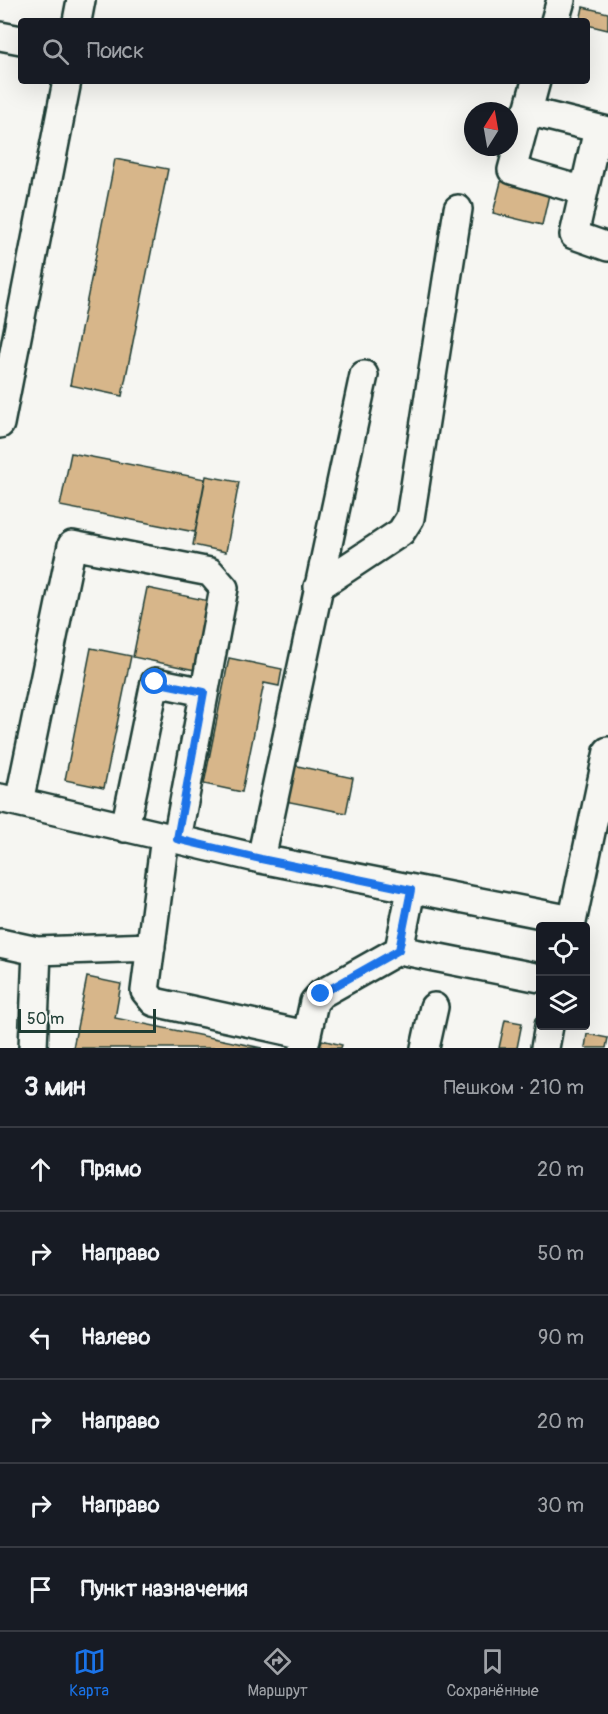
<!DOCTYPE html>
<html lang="ru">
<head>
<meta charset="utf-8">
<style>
	:root { --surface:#171b24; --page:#242831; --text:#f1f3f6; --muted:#9ea1a6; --line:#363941; --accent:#1a73e8 }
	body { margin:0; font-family:Pangolin,sans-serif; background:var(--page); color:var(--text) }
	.controls { position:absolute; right:18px; bottom:18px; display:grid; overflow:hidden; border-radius:6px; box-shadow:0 6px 24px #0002 }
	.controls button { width:54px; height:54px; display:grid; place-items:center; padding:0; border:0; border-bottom:2px solid var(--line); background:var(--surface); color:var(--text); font:30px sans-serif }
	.compass { position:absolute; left:464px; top:102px; width:54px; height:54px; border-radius:50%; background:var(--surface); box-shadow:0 6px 24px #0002; rotate:11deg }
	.scale { position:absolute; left:18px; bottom:15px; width:138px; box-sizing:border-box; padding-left:6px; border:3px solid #1f3d34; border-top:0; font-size:16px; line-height:21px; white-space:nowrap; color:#1f3d34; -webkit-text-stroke:4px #f6f6f2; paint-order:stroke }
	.stop { position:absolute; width:18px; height:18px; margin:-14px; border:4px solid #1a73e8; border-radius:50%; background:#fff }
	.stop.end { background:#1a73e8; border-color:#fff; box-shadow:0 2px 6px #0008 }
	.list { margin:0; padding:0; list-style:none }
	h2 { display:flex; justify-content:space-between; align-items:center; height:78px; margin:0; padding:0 24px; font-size:26px }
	h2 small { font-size:20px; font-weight:400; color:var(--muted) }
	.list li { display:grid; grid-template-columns:39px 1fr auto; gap:18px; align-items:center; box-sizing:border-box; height:84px; padding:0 24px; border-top:2px solid var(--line) }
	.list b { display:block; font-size:22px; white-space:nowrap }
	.list em { font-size:20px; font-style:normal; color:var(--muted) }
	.icon { flex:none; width:33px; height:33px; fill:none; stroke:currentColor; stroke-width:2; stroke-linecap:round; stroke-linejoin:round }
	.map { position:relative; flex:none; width:608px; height:1048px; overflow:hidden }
	.search { position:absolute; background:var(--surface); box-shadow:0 6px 24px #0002; left:18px; right:18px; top:18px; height:66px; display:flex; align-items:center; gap:15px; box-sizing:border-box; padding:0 21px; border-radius:6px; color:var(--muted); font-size:22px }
	.sheet { height:582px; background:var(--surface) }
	nav { display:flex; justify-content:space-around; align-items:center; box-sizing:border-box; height:84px; border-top:2px solid var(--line); background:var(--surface); font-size:16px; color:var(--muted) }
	nav a { display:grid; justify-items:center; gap:3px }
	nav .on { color:var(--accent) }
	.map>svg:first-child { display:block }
</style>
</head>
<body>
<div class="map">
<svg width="608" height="1048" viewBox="0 0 608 1048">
	<rect width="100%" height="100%" fill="#f6f6f2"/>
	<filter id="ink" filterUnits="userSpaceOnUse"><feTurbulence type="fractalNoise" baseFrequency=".0167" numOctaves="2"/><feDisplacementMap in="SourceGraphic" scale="12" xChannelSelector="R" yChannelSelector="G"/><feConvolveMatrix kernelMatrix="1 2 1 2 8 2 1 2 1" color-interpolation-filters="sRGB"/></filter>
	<g filter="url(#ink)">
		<!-- building -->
		<path fill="#d7b68a" stroke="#1f3d34" stroke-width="1.5" d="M583 7 608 13V30L587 25V21H580Z
			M115 159 168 169 122 396 70 385Z
			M502 178 550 190 542 225 493 213Z
			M71 453 205 479 195 532 60 506Z
			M206 476 239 482 226 552 193 545Z
			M147 588 214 602 200 671 133 657Z
			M91 648 131 656 104 788 65 780Z
			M229 658 282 669 279 686 264 683 242 792 204 784Z
			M293 765 353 778 346 813 285 801Z
			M87 977 121 984 115 1018 262 1048H73Z
			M505 1020 522 1023 517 1048H499Z
			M587 1034 608 1038 606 1048H585Z
			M322 1040 342 1045 341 1048H320Z"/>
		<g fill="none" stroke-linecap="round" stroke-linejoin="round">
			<!-- minor casing -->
			<g stroke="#1f3d34" stroke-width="32">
				<path id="minor" d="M77 21 81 0
					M555 21 561 0
					M0 36 21 40
					M536 81 512 170 584 191
					M527 111 608 131
					M598 129 574 235 608 247
					M0 424 67 81
					M318 587 401 532 410 518 458 209
					M0 798 261 859 572 920
					M19 802 72 545 210 572 224 588 177 839
					M125 828 155 682 204 692
					M165 837 145 991 154 1002 306 1035
					M261 859 364 375
					M571 927 608 751
					M0 943 37 951 151 947
					M399 950 540 978
					M33 1048 37 951
					M304 1048 314 1002 321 994 399 950 411 890
					M425 1048 434 1007
					M545 1048 549 1026"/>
			</g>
			<!-- minor -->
			<use href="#minor" stroke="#f6f6f2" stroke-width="27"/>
		</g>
	</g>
	<g fill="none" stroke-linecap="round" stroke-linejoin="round" filter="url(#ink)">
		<!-- route -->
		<path stroke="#1a73e8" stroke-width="8" d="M155 682 204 692 177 839 261 859 411 890 399 950 321 994"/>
	</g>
</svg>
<div class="controls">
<button><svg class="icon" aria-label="locate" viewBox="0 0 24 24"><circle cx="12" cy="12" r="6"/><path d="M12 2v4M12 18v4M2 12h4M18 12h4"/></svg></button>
<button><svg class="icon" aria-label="layers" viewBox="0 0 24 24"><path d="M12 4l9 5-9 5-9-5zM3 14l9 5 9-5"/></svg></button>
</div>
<svg class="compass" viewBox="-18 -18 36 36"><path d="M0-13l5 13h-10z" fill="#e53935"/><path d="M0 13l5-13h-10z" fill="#9ea1a6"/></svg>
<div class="scale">50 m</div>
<div class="stop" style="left:155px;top:682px"></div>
<div class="stop end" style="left:321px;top:994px"></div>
<div class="search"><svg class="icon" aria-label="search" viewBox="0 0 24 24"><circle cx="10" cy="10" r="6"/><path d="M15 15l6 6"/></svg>Поиск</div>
</div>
<section class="sheet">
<h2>3 мин<small>Пешком · 210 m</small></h2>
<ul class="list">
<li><svg class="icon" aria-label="ahead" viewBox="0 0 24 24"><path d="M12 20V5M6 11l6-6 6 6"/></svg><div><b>Прямо</b></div><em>20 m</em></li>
<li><svg class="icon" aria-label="right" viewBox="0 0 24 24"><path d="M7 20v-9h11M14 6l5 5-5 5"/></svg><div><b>Направо</b></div><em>50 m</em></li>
<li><svg class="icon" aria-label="left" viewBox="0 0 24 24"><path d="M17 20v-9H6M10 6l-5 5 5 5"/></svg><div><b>Налево</b></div><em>90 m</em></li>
<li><svg class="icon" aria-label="right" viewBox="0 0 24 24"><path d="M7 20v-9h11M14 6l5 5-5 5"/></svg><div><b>Направо</b></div><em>20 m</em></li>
<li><svg class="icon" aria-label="right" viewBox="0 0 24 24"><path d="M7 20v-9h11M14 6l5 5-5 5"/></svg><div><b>Направо</b></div><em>30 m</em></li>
<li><svg class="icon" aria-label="arrive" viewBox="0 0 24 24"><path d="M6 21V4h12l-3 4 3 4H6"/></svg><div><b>Пункт назначения</b></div></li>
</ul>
</section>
<nav>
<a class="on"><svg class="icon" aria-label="map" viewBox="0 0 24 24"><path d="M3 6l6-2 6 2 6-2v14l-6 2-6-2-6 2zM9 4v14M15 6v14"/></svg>Карта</a>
<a><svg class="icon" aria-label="directions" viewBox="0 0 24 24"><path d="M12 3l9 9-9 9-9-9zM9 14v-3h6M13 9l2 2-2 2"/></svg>Маршрут</a>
<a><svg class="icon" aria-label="saved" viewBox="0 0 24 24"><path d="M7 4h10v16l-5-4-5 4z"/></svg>Сохранённые</a>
</nav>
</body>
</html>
